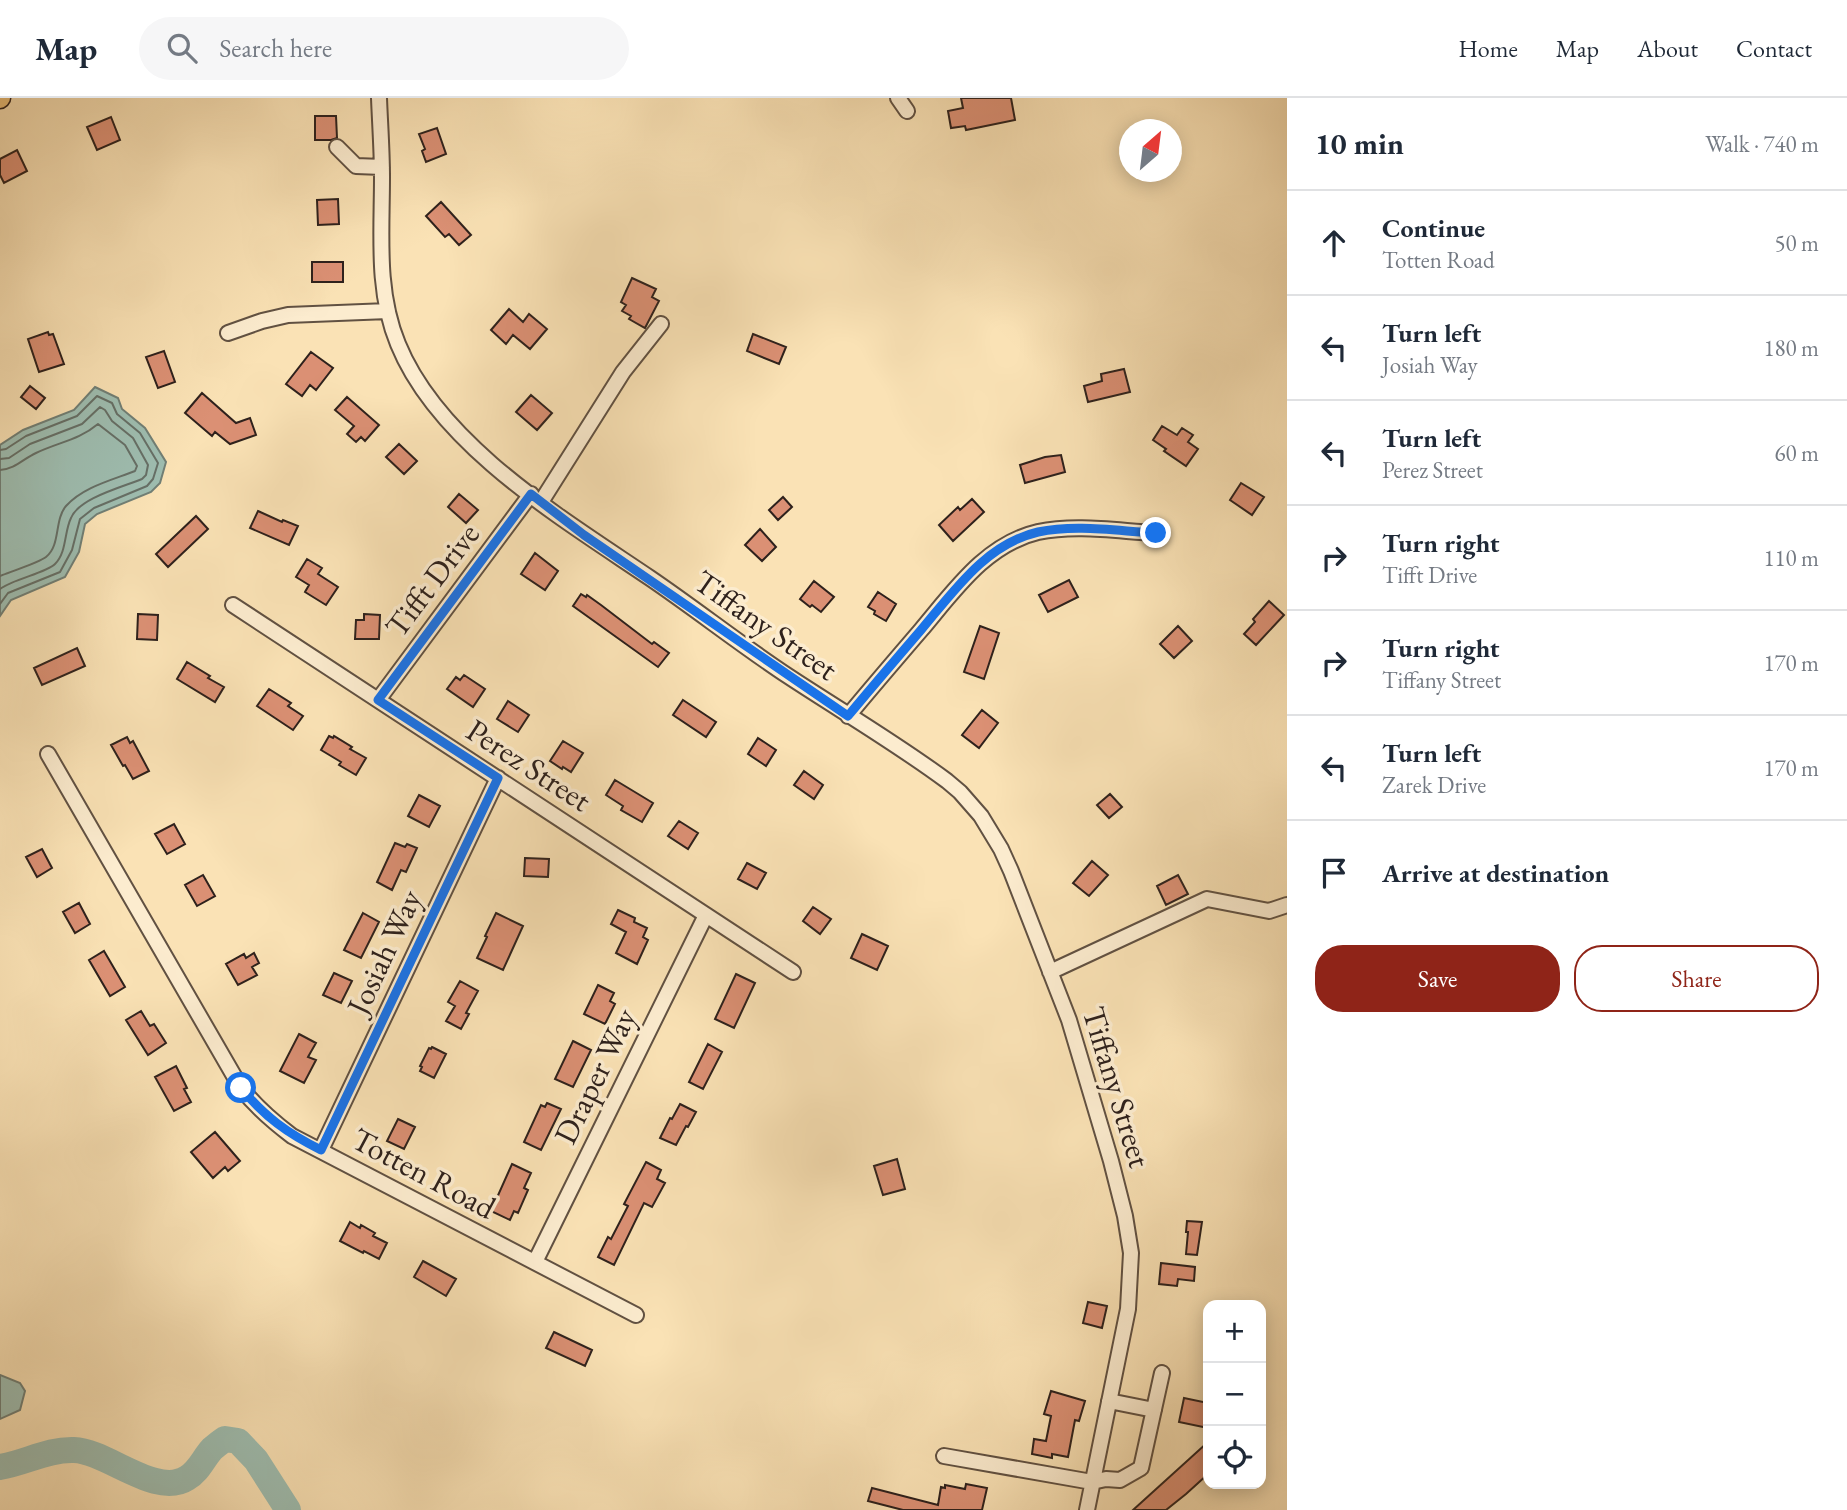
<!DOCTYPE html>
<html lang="en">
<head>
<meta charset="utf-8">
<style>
	:root { --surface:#fff; --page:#f6f6f7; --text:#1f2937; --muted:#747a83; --line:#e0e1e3; --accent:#8f2418 }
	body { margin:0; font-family:"EB Garamond",serif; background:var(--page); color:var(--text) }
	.controls { position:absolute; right:21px; bottom:21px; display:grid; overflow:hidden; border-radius:14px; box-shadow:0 4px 18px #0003 }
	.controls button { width:63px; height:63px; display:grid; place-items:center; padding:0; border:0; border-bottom:2px solid var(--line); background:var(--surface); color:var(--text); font:35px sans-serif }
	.compass { position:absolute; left:1119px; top:21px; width:63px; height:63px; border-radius:50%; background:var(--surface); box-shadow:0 4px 18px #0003; rotate:28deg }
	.stop { position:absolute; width:21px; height:21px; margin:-16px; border:5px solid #1a73e8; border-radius:50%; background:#fff }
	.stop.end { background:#1a73e8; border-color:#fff; box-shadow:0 2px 7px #0008 }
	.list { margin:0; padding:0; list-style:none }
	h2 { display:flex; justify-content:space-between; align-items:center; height:91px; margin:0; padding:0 28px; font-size:30px }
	h2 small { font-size:23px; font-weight:400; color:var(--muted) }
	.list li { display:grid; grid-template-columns:46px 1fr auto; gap:21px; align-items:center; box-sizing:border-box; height:105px; padding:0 28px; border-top:2px solid var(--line) }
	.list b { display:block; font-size:26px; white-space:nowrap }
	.list p { margin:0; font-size:23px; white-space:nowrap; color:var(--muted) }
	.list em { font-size:23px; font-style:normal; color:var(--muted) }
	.actions { display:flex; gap:14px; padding:21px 28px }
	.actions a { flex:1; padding:16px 0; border:2px solid var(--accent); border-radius:28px; text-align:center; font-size:24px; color:var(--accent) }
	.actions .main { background:var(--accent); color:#fff }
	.icon { flex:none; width:38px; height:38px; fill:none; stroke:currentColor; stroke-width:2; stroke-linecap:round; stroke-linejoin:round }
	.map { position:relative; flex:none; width:1287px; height:1412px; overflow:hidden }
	header { display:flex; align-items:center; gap:42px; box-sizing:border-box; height:98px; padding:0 35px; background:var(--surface); border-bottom:2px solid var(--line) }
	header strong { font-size:33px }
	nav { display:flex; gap:38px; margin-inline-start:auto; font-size:24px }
	.search { width:490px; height:63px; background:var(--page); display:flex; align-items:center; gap:18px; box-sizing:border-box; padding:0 24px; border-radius:38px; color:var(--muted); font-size:26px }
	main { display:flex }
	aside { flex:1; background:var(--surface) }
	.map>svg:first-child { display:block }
</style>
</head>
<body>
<header>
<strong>Map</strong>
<div class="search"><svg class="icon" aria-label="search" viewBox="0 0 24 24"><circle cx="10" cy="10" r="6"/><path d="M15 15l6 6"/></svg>Search here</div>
<nav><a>Home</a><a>Map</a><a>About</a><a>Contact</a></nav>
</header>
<main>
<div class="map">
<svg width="1287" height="1412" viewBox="0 0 1287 1412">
	<rect width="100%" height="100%" fill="#fae2b5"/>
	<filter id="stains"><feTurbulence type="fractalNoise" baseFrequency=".00286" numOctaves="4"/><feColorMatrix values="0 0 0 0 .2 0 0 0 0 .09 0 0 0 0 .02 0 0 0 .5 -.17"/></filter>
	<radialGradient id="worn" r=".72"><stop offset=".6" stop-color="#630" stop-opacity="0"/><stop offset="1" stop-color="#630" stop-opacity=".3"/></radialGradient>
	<!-- water -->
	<path fill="#9ebdb0" stroke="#717f75" stroke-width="2" d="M95 289 118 300 122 311 145 330 166 364 160 385 151 394 97 416 85 426 79 454 65 479 11 502 0 518V347L23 332 74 312Z
		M0 1277 20 1285 25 1293 20 1312 0 1321Z"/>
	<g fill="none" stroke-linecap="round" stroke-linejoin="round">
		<!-- shore -->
		<path stroke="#666f66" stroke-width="2" d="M0 352 6 351 26 338 77 318 97 298 112 305 117 316 140 335 158 365 153 381 147 388 94 410 80 421 72 452 60 474 8 495 0 506
			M0 361 9 360 30 346 82 326 100 309 105 312 112 323 133 340 148 367 146 377 142 381C123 389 79 400 71 420 64 434 67 454 55 466 46 475 13 481 0 491
			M0 372C15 371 23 361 36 355 59 344 79 342 98 326L125 347 137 368 135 373C112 382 83 389 66 408 54 422 61 447 46 459 40 464 10 474 0 478"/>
		<!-- river -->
		<path stroke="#9ebdb0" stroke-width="26" d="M0 1369C25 1365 48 1351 74 1352 107 1353 156 1400 187 1380 199 1373 203 1361 212 1351 216 1348 220 1344 225 1341L238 1343 256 1362 288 1412"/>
	</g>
	<!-- building -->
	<path fill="#db9074" stroke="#2e211c" stroke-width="2" d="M961 0H1011L1015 22 966 32 965 28 951 30 948 13 963 10Z
		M315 18H336L337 40 331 42H315Z
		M111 19 120 42 97 52 87 29Z
		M437 30 446 56 426 64 422 53 425 51 419 36Z
		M17 52 27 73 4 85 0 77V61Z
		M338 101 339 126 318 127 317 102Z
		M441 104 471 137 459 147 449 136 445 139 426 118Z
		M312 164H343V184H312Z
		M632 180 656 191 652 199 659 203 645 230 629 221 631 218 622 213 626 207 621 204Z
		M509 211 523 224 529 216 547 231 530 251 513 237 506 246 491 232Z
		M48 234 49 237 53 236 64 266 39 274 28 241Z
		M753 236 786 249 779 266 747 253Z
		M164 253 175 284 158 290 146 259Z
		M311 254 333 270 316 292 310 287 302 298 286 286Z
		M1124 271 1130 294 1088 304 1084 288 1102 283 1101 276Z
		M30 288 45 300 36 311 21 299Z
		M202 295 236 325 250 320 256 337 230 346 215 334 212 338 185 315Z
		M531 297 552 315 537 332 516 314Z
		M347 299 379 327 365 343 361 339 356 344 347 336 354 328 335 312Z
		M1162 328 1177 337 1182 330 1193 337 1188 344 1198 351 1186 368 1164 353 1166 351 1153 342Z
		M399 346 417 363 404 376 386 359Z
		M1061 357 1065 374 1025 385 1020 367 1045 359Z
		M1241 385 1264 399 1252 417 1230 402Z
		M459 396 478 412 466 425 448 409Z
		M783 399 792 409 778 422 769 412Z
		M972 401 984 414 953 443 939 427 958 409 960 412Z
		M258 413 282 424 283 422 298 428 289 447 250 430Z
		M196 418 208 431 168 469 156 456Z
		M760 431 776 449 762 463 745 447Z
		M535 455 558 473 545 492 521 476Z
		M307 461 322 470 318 476 338 489 326 507 305 494 309 487 296 479Z
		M1069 482 1078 499 1048 514 1039 497Z
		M814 483 834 499 821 514 812 507 810 509 800 501Z
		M878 494 896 506 886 523 874 516 875 513 868 509Z
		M581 496 586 499 587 497 601 507 652 546 654 544 669 555 658 569 573 508Z
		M1269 503 1284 517 1256 547 1244 536 1255 524 1253 521Z
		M138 516 158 517 157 542 137 541Z
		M364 516 380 517 379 541H355L356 522H364Z
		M980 528 999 535 984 581 964 574Z
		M1178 528 1192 543 1174 560 1160 546Z
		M77 550 85 568 42 587 34 570Z
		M187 564 210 578 208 580 224 589 215 604 177 581Z
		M464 577 485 591 473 609 447 591 456 579 460 582Z
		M269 591 291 605 288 608 303 618 293 632 257 608Z
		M683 602 716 624 706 639 673 617Z
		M508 603 529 617 518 634 497 621Z
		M982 612 998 625 979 650 962 637Z
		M329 638 333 640 334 638 352 649 350 651 366 660 356 677 339 667 341 664 321 652Z
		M127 639 130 645 133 643 149 673 133 681 125 667 123 668 111 647Z
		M758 640 776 652 766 668 748 656Z
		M563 643 583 655 571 674 563 669 562 671 550 663Z
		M804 673 823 687 814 701 794 687Z
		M615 682 653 705 642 724 621 712 623 708 606 697Z
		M1110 696 1122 709 1109 720 1097 707Z
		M419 697 440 708 429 729 408 718Z
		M679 723 698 735 688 751 668 738Z
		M174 726 185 746 167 756 155 736Z
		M395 745 405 749 407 746 417 750 406 774 401 772 392 792 377 784Z
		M42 751 52 770 37 779 26 759Z
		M525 760 549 761 548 779 524 778Z
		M1092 763 1108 777 1089 798 1073 785Z
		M747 765 766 775 757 791 738 781Z
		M203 777 215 798 197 808 185 787Z
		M1178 777 1188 796 1166 807 1157 788Z
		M79 805 90 826 75 835 63 814Z
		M813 809 831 821 820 836 803 823Z
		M618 812 635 820 634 824 647 830 643 839 648 842 637 866 616 855 626 834 611 826Z
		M363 815 379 824 361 860 344 852Z
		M496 815 523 828 503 872 477 860 487 839 485 838Z
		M862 836 888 848 877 872 851 860Z
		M104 853 125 889 110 898 89 862Z
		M254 855 259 865 252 869 257 877 238 887 226 866 244 856 246 860Z
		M334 875 352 883 341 905 323 897Z
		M736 876 755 885 734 930 715 921Z
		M460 883 478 893 466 915 469 916 461 931 446 923 455 908 448 904Z
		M598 887 614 895 610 903 615 906 605 926 584 916Z
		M141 913 150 928 154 926 166 945 148 957 126 922Z
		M299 936 316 945 308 959 316 962 304 985 280 973Z
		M573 943 591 952 573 989 555 981Z
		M708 946 722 954 703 991 689 984Z
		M432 949 446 956 434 980 420 973 422 969 420 968 429 950 431 951Z
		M176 968 187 990 184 991 191 1004 174 1013 155 979Z
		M547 1005 561 1011 541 1052 524 1044 541 1007 545 1009Z
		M680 1006 696 1014 688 1029 686 1028 676 1047 660 1040 670 1020 672 1021Z
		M398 1021 415 1029 404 1051 387 1043Z
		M215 1034 240 1063 228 1073 225 1069 213 1080 191 1054Z
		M897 1061 905 1091 883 1097 874 1068Z
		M646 1064 661 1072 657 1081 665 1085 652 1109 644 1105 614 1167 598 1159 608 1139 611 1141 628 1108 624 1106Z
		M512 1066 531 1075 524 1090 528 1092 518 1115 514 1113 510 1122 491 1113Z
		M1187 1123 1202 1124 1197 1157 1186 1156 1188 1134H1186Z
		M350 1124 360 1130 361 1127 375 1135 373 1138 387 1145 379 1161 364 1153 363 1155 340 1143Z
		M423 1163 456 1181 446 1198 414 1179Z
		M1161 1165 1195 1169 1194 1183 1178 1181 1177 1188 1159 1186Z
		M1088 1204 1107 1208 1102 1230 1083 1225Z
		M554 1234 592 1252 585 1268 546 1250Z
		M1051 1293 1085 1303 1079 1323 1075 1322 1068 1359 1052 1356V1360L1032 1356 1034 1341 1046 1343 1051 1318 1044 1316Z
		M1184 1300 1208 1305V1330L1179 1324Z
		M1208 1344V1376L1186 1396 1166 1412H1133Z
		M966 1386 987 1390 982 1412H903L868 1403 872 1390 938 1407 941 1389 945 1390V1387L965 1391Z"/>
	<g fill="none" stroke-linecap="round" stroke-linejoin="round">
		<!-- minor casing -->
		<g stroke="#615142" stroke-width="18">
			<path id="minor" d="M379 0C380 26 382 53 382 79 382 136 376 193 398 246 439 347 563 421 650 480 697 512 741 547 788 578 841 613 896 645 947 683L960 694 981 718 1001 751 1011 773 1069 922 1111 1063 1125 1118 1131 1155 1128 1211 1087 1412
				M898 0 907 13
				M337 49 356 68 382 69
				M228 235 262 223 288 217 388 213
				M541 404 623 274 661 226
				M233 507 793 874
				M378 602 531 396
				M848 618C872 589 897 560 921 532 954 493 986 446 1038 434 1076 426 1117 433 1156 435
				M48 656 241 990C256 1009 272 1023 292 1038L636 1217
				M1050 874 1207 801 1269 813 1287 807
				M321 1052 498 680
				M535 1164 706 817
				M1109 1303 1154 1312
				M944 1358 1092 1384 1106 1381 1120 1382 1141 1370 1162 1275"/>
		</g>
		<!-- major casing -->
		<g stroke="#2e211c" stroke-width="21">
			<path id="major" d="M0 1 1 0"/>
		</g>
		<!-- minor -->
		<use href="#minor" stroke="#fceccf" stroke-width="14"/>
		<!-- major -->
		<use href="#major" stroke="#edc17a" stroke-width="18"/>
	</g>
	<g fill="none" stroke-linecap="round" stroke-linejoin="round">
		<!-- route -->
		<path stroke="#1a73e8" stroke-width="9" d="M241 990C265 1019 287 1035 321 1052L498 680 378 602 531 396 584 437 848 618C872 589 897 560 921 532 954 493 986 446 1038 434 1076 426 1117 433 1156 435"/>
	</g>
	<g text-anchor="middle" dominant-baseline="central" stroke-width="7" stroke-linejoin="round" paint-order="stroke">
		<!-- street labels -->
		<g font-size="32" fill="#2e211c" stroke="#fceccf">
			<text transform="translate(432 482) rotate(-53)">Tifft Drive</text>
			<text transform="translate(766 527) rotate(35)">Tiffany Street</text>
			<text transform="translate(529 667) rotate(33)">Perez Street</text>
			<text transform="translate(384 854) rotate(-65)">Josiah Way</text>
			<text transform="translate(595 978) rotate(-64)">Draper Way</text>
			<text transform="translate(1117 989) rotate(73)">Tiffany Street</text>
			<text transform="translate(424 1075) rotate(28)">Totten Road</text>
		</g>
	</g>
	<rect width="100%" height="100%" filter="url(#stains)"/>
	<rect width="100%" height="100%" fill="url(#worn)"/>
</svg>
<div class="controls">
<button>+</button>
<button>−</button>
<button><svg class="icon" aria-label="locate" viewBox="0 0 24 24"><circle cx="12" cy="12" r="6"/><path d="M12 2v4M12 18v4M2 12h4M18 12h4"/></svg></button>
</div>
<svg class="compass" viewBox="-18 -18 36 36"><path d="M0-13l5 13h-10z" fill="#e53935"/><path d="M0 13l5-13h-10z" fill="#747a83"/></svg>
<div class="stop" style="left:241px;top:990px"></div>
<div class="stop end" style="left:1156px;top:435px"></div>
</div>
<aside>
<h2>10 min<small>Walk · 740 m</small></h2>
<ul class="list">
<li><svg class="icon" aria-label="ahead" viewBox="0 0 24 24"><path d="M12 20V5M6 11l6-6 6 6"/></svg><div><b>Continue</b><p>Totten Road</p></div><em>50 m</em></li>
<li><svg class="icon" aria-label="left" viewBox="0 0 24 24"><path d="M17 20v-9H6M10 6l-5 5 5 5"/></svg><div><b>Turn left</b><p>Josiah Way</p></div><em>180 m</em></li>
<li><svg class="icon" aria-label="left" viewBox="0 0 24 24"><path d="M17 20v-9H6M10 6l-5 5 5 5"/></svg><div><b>Turn left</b><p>Perez Street</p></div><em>60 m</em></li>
<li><svg class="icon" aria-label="right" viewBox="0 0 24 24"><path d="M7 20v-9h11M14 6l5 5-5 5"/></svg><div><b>Turn right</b><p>Tifft Drive</p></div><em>110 m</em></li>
<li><svg class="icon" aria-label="right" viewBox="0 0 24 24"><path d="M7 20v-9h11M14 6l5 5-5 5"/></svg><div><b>Turn right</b><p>Tiffany Street</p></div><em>170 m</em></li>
<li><svg class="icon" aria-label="left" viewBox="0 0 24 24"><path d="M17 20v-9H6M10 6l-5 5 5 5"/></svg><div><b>Turn left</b><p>Zarek Drive</p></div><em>170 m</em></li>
<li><svg class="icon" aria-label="arrive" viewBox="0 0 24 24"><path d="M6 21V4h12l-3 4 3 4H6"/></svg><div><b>Arrive at destination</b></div></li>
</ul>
<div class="actions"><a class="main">Save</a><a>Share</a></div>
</aside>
</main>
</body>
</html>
